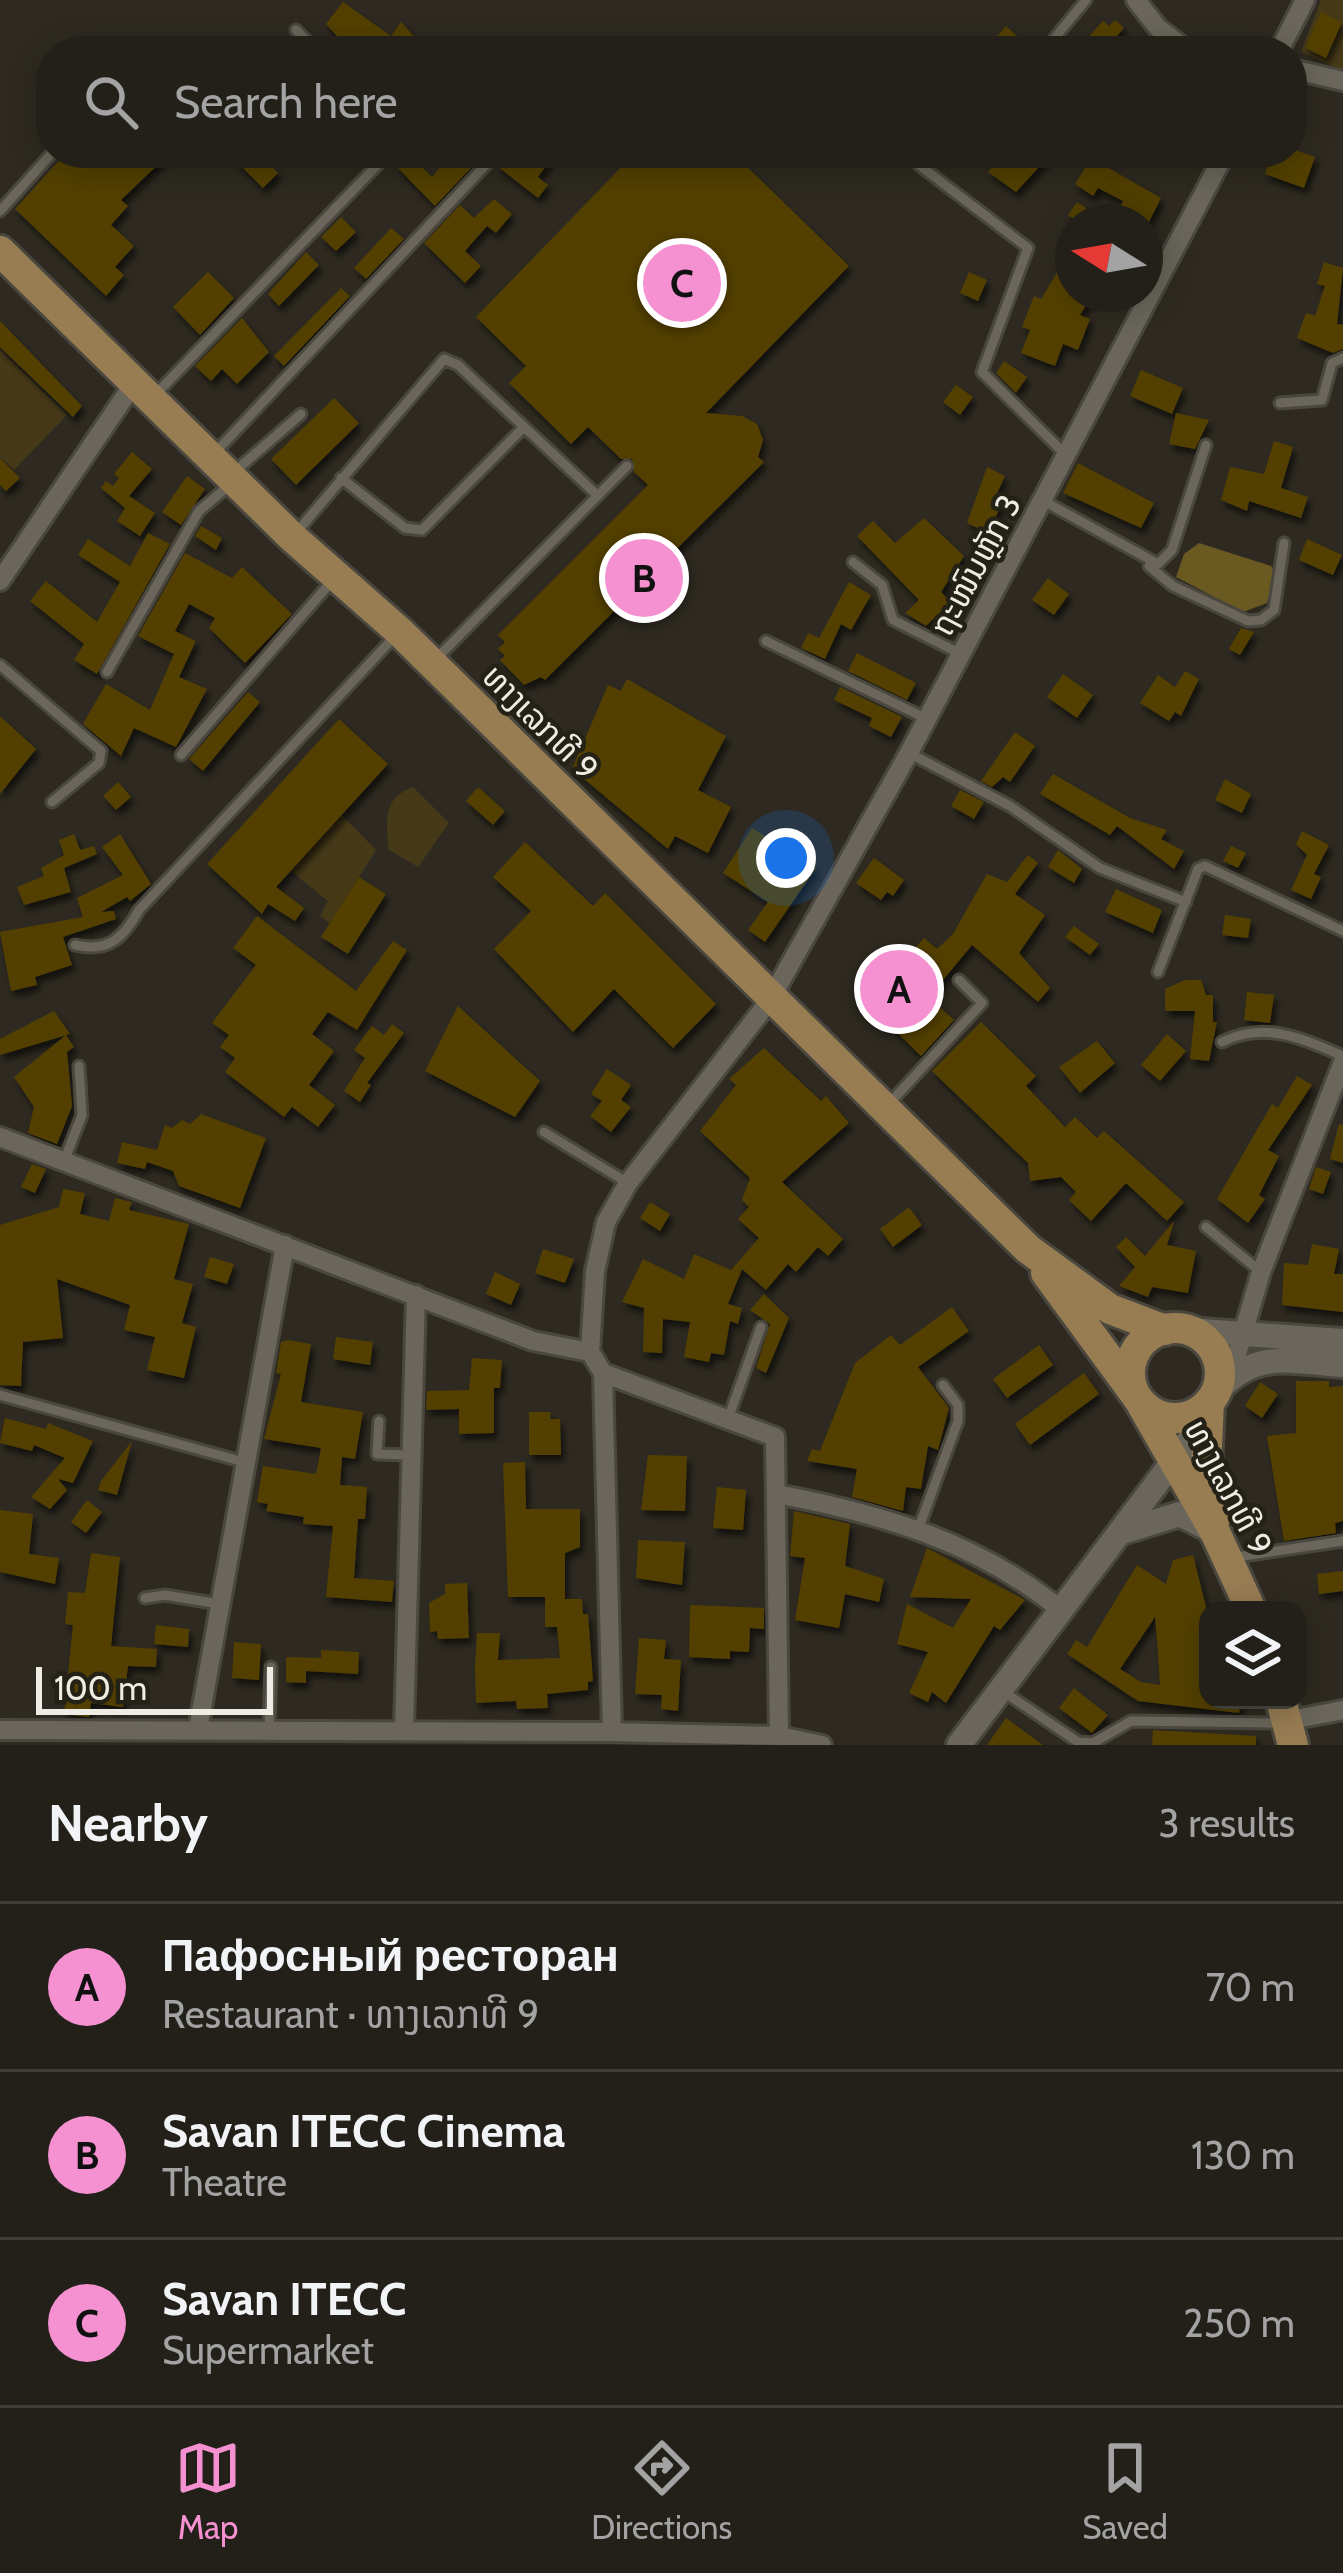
<!DOCTYPE html>
<html lang="en">
<head>
<meta charset="utf-8">
<style>
	:root { --surface:#222019; --page:#2a2822; --text:#f1f3f6; --muted:#a2a3a2; --line:#3f3e38; --accent:#f590d1 }
	body { margin:0; font-family:Cabin,"Noto Sans Lao",sans-serif; background:var(--page); color:var(--text) }
	.controls { position:absolute; right:36px; bottom:36px; display:grid; overflow:hidden; border-radius:24px; box-shadow:0 6px 30px #0003 }
	.controls button { width:108px; height:108px; display:grid; place-items:center; padding:0; border:0; border-bottom:3px solid var(--line); background:var(--surface); color:var(--text); font:60px sans-serif }
	.compass { position:absolute; left:1055px; top:204px; width:108px; height:108px; border-radius:50%; background:var(--surface); box-shadow:0 6px 30px #0003; rotate:281deg }
	.scale { position:absolute; left:36px; bottom:30px; width:237px; box-sizing:border-box; padding-left:12px; border:6px solid #eeece5; border-top:0; font-size:33px; line-height:42px; white-space:nowrap; color:#eeece5; -webkit-text-stroke:9px #242117; paint-order:stroke }
	.you { position:absolute; left:786px; top:858px; width:42px; height:42px; margin:-30px; border:9px solid #fff; border-radius:50%; background:#1a73e8; box-shadow:0 0 0 18px #1a73e833 }
	.badge { display:grid; place-items:center; width:78px; height:78px; border-radius:50%; background:var(--accent); color:#111; font-size:39px; font-weight:700 }
	.pin { position:absolute; translate:-50% -50%; border:6px solid #fff; box-shadow:0 3px 12px #0006 }
	.list { margin:0; padding:0; list-style:none }
	h2 { display:flex; justify-content:space-between; align-items:center; height:156px; margin:0; padding:0 48px; font-size:51px }
	h2 small { font-size:39px; font-weight:400; color:var(--muted) }
	.list li { display:grid; grid-template-columns:78px 1fr auto; gap:36px; align-items:center; box-sizing:border-box; height:168px; padding:0 48px; border-top:3px solid var(--line) }
	.list b { display:block; font-size:45px; white-space:nowrap }
	.list p { margin:0; font-size:39px; white-space:nowrap; color:var(--muted) }
	.list em { font-size:39px; font-style:normal; color:var(--muted) }
	.icon { flex:none; width:66px; height:66px; fill:none; stroke:currentColor; stroke-width:2; stroke-linecap:round; stroke-linejoin:round }
	.map { position:relative; flex:none; width:1343px; height:1745px; overflow:hidden }
	.search { position:absolute; background:var(--surface); box-shadow:0 6px 30px #0003; left:36px; right:36px; top:36px; height:132px; display:flex; align-items:center; gap:30px; box-sizing:border-box; padding:0 42px; border-radius:48px; color:var(--muted); font-size:45px }
	.sheet { height:660px; background:var(--surface) }
	nav { display:flex; justify-content:space-around; align-items:center; box-sizing:border-box; height:168px; border-top:3px solid var(--line); background:var(--surface); font-size:33px; color:var(--muted) }
	nav a { display:grid; justify-items:center; gap:6px }
	nav .on { color:var(--accent) }
	.map>svg:first-child { display:block }
</style>
</head>
<body>
<div class="map">
<svg width="1343" height="1745" viewBox="0 0 1343 1745">
	<defs>
		<filter id="shadow"><feDropShadow dx="3.5" dy="6" stdDeviation="3" flood-color="#0009"/></filter>
	</defs>
	<rect width="100%" height="100%" fill="#2e2a21"/>
	<!-- green -->
	<path fill="#453918" fill-rule="evenodd" d="M1321 0H1343V71L1301 52ZM1321 13 1342 23 1325 57 1305 48Z
		M0 350 67 415 14 470 0 457Z
		M413 787 449 823 418 867 388 849C387 821 382 798 413 787Z
		M342 815 376 850 330 923 320 916 328 901 291 871Z"/>
	<!-- forest -->
	<path fill="#6b5922" d="M1199 543 1271 566 1275 571 1267 603 1243 612 1176 577 1184 554Z"/>
	<!-- building -->
	<path fill="#524002" fill-rule="evenodd" filter="url(#shadow)" d="M343 2 391 36 401 22 427 51H351L326 24Z
		M1321 12 1342 22 1326 58 1305 48Z
		M1115 20 1124 28 1104 51H1076L1103 21 1109 26Z
		M1006 26 1034 51H1002L992 42Z
		M1292 149 1315 157 1304 188 1265 174 1272 153Z
		M66 153H170L121 200 128 206 111 225 134 246 115 267 124 275 106 296 15 209Z
		M244 153H258L278 173 263 188 236 161Z
		M408 153 432 177 452 153H485L435 206 396 166Z
		M506 153H555L538 177 548 185 538 198 497 166Z
		M635 153H733L849 266 706 413 742 416 757 424 763 440 758 457 764 462 545 680 541 677 524 685 500 660 505 656 498 649 505 642 498 635 648 485 634 472 632 459H621L588 427 571 444 509 383 526 366 476 317Z
		M982 153H1052L1016 192 988 172 995 164Z
		M1091 158 1161 198 1149 222H1113L1123 201 1098 188 1093 196 1075 184Z
		M494 199 512 214 496 233 487 226 465 251 481 266 465 283 424 243 460 205 474 218Z
		M1077 202 1107 222H1078L1068 215Z
		M341 217 356 232 336 251 321 237Z
		M391 228 404 239 366 279 354 268Z
		M306 252 319 265 279 306 268 294Z
		M1324 262 1343 268 1337 324 1343 325V349L1333 353 1297 338 1306 313 1315 316 1325 286 1317 284Z
		M1061 266 1073 273V294H1093L1080 315 1090 319 1078 350 1063 344 1055 366 1021 353 1030 330 1022 327 1034 296 1041 299Z
		M208 272 234 298 200 335 173 307Z
		M969 272 987 280 978 301 960 293Z
		M341 288 350 296 284 366 274 356Z
		M242 318 269 352 237 384 222 369 211 381 195 366Z
		M0 321 82 406 73 417 0 347Z
		M1004 361 1027 377 1016 393 996 373Z
		M1141 370 1183 388 1172 414 1130 396Z
		M956 385 973 397 960 415 943 402Z
		M334 398 359 423 296 485 271 459Z
		M1176 413 1209 420 1195 449 1169 444Z
		M1274 441 1293 447 1281 488 1308 497 1301 518 1249 501 1247 511 1221 500 1230 467 1264 474Z
		M132 452 152 469 129 496 155 513 140 536 117 521 125 508 101 488 106 481 113 486 119 478 114 474Z
		M0 458 20 478 6 491 0 485Z
		M1078 463 1154 503 1141 528 1063 493Z
		M987 467 1005 476 995 498 1003 502 988 533 967 523Z
		M187 476 205 489 181 525 162 512Z
		M924 518 964 556 941 592 951 602 926 626 905 613 919 600 857 536 873 521 895 543Z
		M201 526 222 538 216 550 195 536Z
		M148 533 170 544 97 674 74 660 84 644 30 601 46 581 97 622 120 582 78 555 88 539 130 566Z
		M1307 539 1342 555 1333 575 1299 560Z
		M185 553 232 578 242 567 292 614 245 663 209 628 215 618 189 604 175 631 196 641 179 677 207 689 176 747 134 728 121 756 83 724 106 684 150 710 174 654 138 636Z
		M1048 578 1069 594 1054 615 1032 600Z
		M849 582 871 595 851 630 841 624 825 659 801 648 808 633 819 638Z
		M1241 628 1254 632 1240 655 1229 649Z
		M857 653 916 683 907 700 848 671Z
		M1185 671 1199 679 1181 716 1175 712 1169 721 1140 703 1158 675 1175 687Z
		M1063 674 1093 695 1077 718 1047 697Z
		M627 679 726 736 698 790 731 807 708 853 675 836 668 849 572 769 608 685 621 691Z
		M840 687 902 717 891 737 869 726 872 718 834 700Z
		M248 692 260 702 203 771 189 759Z
		M0 716 36 749 0 794Z
		M339 719 388 764 276 887 304 908 295 921 268 904 262 914 207 864Z
		M1015 732 1035 746 1010 782 1003 777 992 787 981 781Z
		M1053 774 1130 818 1167 830 1161 839 1184 851 1174 869 1117 826 1110 835 1040 794Z
		M1225 779 1251 794 1242 813 1215 800Z
		M118 782 131 797 116 810 103 796Z
		M478 787 505 811 493 825 466 801Z
		M960 790 984 802 974 819 951 806Z
		M752 828 816 868 765 942 748 930 768 902 723 873Z
		M1302 831 1329 845 1314 874 1321 877 1311 899 1291 890 1307 855 1296 844Z
		M74 834 80 850 94 846 97 854 64 868 71 892 24 905 17 887 44 876 41 868 64 855 59 840Z
		M120 834 151 884 130 901 127 897 101 912 114 911 116 919 63 937 72 965 35 977 37 985 11 991 0 932 83 917 77 898 123 875 102 847Z
		M525 842 593 906 605 893 716 1004 673 1048 614 989 573 1032 494 949 531 911 493 877Z
		M1231 846 1246 853 1238 868 1223 861Z
		M1058 850 1082 869 1074 883 1048 867Z
		M1028 855 1038 863 1015 894 1045 915 1019 953 1050 988 1038 1002 972 945 929 997 954 1020 921 1056 871 1007 904 972 912 980 929 959 915 948 924 938 937 949 953 934 987 874 1007 882Z
		M874 858 904 880 893 896 887 892 881 900 856 883Z
		M359 877 386 894 348 954 321 937Z
		M1116 889 1162 910 1153 933 1105 912Z
		M1225 915 1251 919 1248 938 1222 935Z
		M257 916 356 991 393 941 407 950 357 1030 328 1012 312 1034 334 1051 309 1085 335 1105 318 1127 292 1107 284 1117 225 1072 235 1058 220 1047 229 1035 212 1023 256 965 233 948Z
		M1074 926 1099 944 1090 955 1065 937Z
		M1185 980H1201L1206 995H1213V1022H1217L1209 1061 1190 1059 1195 1011H1165V989Z
		M1247 992 1274 995 1270 1023 1244 1020Z
		M458 1006 540 1081 515 1117 425 1071Z
		M54 1011 70 1034 0 1055V1039Z
		M981 1022 1036 1076 1026 1086 1065 1127 1075 1117 1097 1138 1104 1131 1184 1202 1167 1221 1126 1183 1091 1221 1069 1200 1076 1192 1061 1177 1030 1181 1028 1163 932 1071Z
		M392 1024 404 1033 367 1083 371 1085 360 1102 344 1091 365 1058 354 1050 372 1026 384 1035Z
		M1167 1034 1186 1051 1160 1081 1141 1065Z
		M66 1035 74 1047 67 1052 72 1106 57 1144 28 1133 34 1107 14 1077Z
		M1097 1041 1115 1063 1080 1093 1059 1067Z
		M764 1048 821 1101 826 1096 849 1123 782 1182 843 1239 828 1256 818 1247 796 1272 788 1264 766 1290 742 1269 728 1304 742 1308 738 1324 730 1321 724 1355 711 1353 709 1362 684 1357 690 1322 663 1319 662 1353 643 1352 644 1308 622 1302 643 1259 684 1279 694 1254 731 1270 759 1238 738 1219 749 1207 742 1200 750 1178 700 1131 736 1085 729 1079Z
		M607 1069 631 1085 621 1100 631 1107 611 1132 590 1116 602 1101 591 1094Z
		M1297 1076 1312 1085 1268 1150 1279 1156 1259 1195 1265 1199 1248 1223 1217 1199 1272 1104 1278 1108Z
		M201 1114 266 1138 240 1208 179 1186 173 1171 147 1162 145 1169 117 1163 122 1142 157 1150 165 1125 172 1128 182 1120 190 1124Z
		M1339 1124 1343 1125V1163L1330 1159Z
		M32 1164 46 1169 35 1193 21 1187Z
		M1316 1167 1331 1172 1323 1194 1309 1189Z
		M63 1189 85 1193 80 1214 109 1221 115 1198 132 1202 129 1210 189 1224 174 1279 193 1284 182 1323 196 1327 184 1378 147 1370 155 1337 124 1330 130 1305 57 1279 63 1338 23 1342 21 1386 0 1385V1225L59 1207Z
		M650 1202 670 1214 660 1231 640 1218Z
		M909 1207 922 1225 893 1247 880 1229Z
		M1174 1221 1167 1245 1196 1251 1188 1293 1152 1287 1148 1297 1119 1286 1135 1267 1116 1247 1126 1237 1145 1256Z
		M1312 1244 1339 1249 1334 1274H1343V1312L1282 1305 1284 1263 1308 1265Z
		M543 1249 574 1259 565 1283 535 1273Z
		M210 1257 234 1264 227 1284 204 1277Z
		M495 1272 520 1284 511 1305 486 1294Z
		M764 1294 789 1318 766 1373 756 1368 770 1324 750 1310Z
		M952 1307 969 1331 918 1367 949 1408 938 1450 928 1446 921 1489 906 1487 903 1511 852 1497 857 1469 807 1461 812 1449 820 1451 855 1363 891 1335 900 1345Z
		M336 1337 373 1342 370 1365 333 1359Z
		M288 1340 311 1344 301 1402 363 1412 355 1459 342 1457 340 1485 367 1487 365 1519H358L354 1578 394 1581 392 1602 326 1597 333 1526 303 1524 304 1517 266 1511 268 1504 257 1502 263 1466 316 1474 321 1448 264 1439 281 1374 276 1373 281 1342Z
		M1039 1345 1053 1365 1007 1398 993 1379Z
		M472 1358 502 1360 500 1388H494V1433L459 1434V1409L426 1410 427 1391 469 1390Z
		M1084 1373 1099 1394 1030 1445 1015 1424Z
		M1296 1381H1329V1387L1343 1386V1521L1335 1523 1336 1533 1284 1541 1267 1436 1296 1433Z
		M1260 1382 1278 1394 1262 1418 1245 1406Z
		M529 1412H551L550 1419H560L561 1455H529Z
		M5 1418 46 1429 48 1423 93 1441 73 1483 58 1479 67 1490 50 1509 31 1497 65 1458 34 1445 32 1451 0 1443Z
		M132 1441 117 1495 98 1490 101 1481Z
		M648 1455 687 1456 685 1511 641 1510Z
		M525 1462 526 1509H580V1547L565 1553V1599H582L583 1614H588L593 1681 588 1682V1690L547 1694 548 1708 517 1709 516 1701 476 1703 475 1667 477 1633H500L498 1660 560 1658 557 1627H545V1597H508L503 1463Z
		M717 1487 746 1490 743 1530 713 1528Z
		M87 1500 102 1512 86 1533 71 1522Z
		M0 1510 33 1514 29 1554 59 1558 55 1584 0 1572Z
		M794 1511 850 1524 845 1566 884 1579 879 1602 845 1594 839 1628 795 1620 805 1558 790 1556Z
		M638 1540 685 1542 682 1585 636 1578Z
		M927 1548 1025 1600 1000 1630 994 1626 946 1703 932 1692 928 1702 909 1693 928 1652 897 1644 907 1604 953 1628 971 1599 910 1597Z
		M91 1553 120 1557 111 1646 157 1649 156 1667 128 1666 123 1707 91 1703 89 1717 64 1714 73 1625 65 1624 68 1592 85 1593Z
		M1193 1555 1208 1615V1700H1241L1239 1713 1138 1701 1067 1654 1076 1640 1087 1647 1137 1565 1166 1584 1173 1560ZM1155 1617 1158 1653 1160 1685 1141 1682 1120 1669Z
		M1343 1571V1591L1319 1594 1317 1574Z
		M467 1583 469 1638 438 1639 437 1631 430 1632 429 1603 445 1594V1584Z
		M690 1605 764 1608V1629L750 1628 749 1652 730 1651V1659L689 1657Z
		M156 1625 189 1629 188 1647 154 1644Z
		M639 1638 666 1640 664 1659 681 1660 678 1711 661 1709 662 1695 635 1694Z
		M234 1642 261 1644 259 1680 232 1678Z
		M321 1650 359 1652 358 1674 306 1671V1683L286 1682V1657L321 1658Z
		M1074 1688 1108 1715 1092 1733 1059 1708Z
		M1006 1718 1043 1745H987Z
		M1153 1730 1256 1736V1745H1152Z"/>
	<g fill="none" stroke-linecap="round" stroke-linejoin="round">
		<!-- service casing -->
		<g stroke="#4a473f" stroke-width="15">
			<path id="service" d="M296 30 317 51
				M1044 51 1086 0
				M919 165 1028 248 982 372 1066 455
				M0 211 52 153
				M155 395 389 153
				M1280 403 1322 400 1332 363 1343 358
				M213 455 497 153
				M234 472 301 414
				M341 478 405 528 422 530 523 428
				M1042 500 1158 564 1172 550 1206 445
				M296 533 444 359 458 365 597 495
				M853 562 882 585 893 620 961 654
				M1149 566 1173 586 1248 621 1261 620 1274 610 1284 543
				M766 641 927 719
				M435 660 627 466
				M0 665 101 751 99 763 52 802
				M107 672 199 511 232 483
				M909 753 1010 806 1100 868 1186 902
				M181 755 331 582
				M75 945C109 953 124 937 139 910L396 635
				M1158 972 1198 869 1205 866 1343 931
				M1222 1042C1265 1021 1301 1038 1343 1056
				M887 1106 982 1003 959 980
				M544 1132 628 1183
				M64 1161 82 1115 79 1066
				M1206 1227 1261 1272
				M0 1395 244 1462
				M729 1416 761 1327
				M379 1421 377 1454 409 1455
				M918 1530 958 1421V1405L943 1385
				M1243 1556 1343 1541
				M145 1598 165 1595 219 1604
				M1001 1690 1078 1742 1093 1743 1131 1721 1279 1723
				M269 1729 271 1667"/>
		</g>
		<!-- minor casing -->
		<g stroke="#4a473f" stroke-width="24">
			<path id="minor" d="M1136 0 1158 28 1188 51
				M1279 51 1305 0
				M1292 69 1343 81
				M0 581 134 383
				M0 1137 533 1341 590 1352 603 1373 775 1437 779 1736
				M590 1352 595 1271 606 1222 628 1183 770 1000 909 753 1225 153
				M603 1373 612 1732
				M1231 1375 1261 1272 1343 1062
				M777 1494C882 1514 979 1542 1062 1611
				M1301 1718 1343 1710
				M198 1729 285 1245
				M0 1730 612 1732 779 1736 822 1745
				M404 1730 416 1295"/>
		</g>
		<!-- tertiary casing -->
		<g stroke="#4a473f" stroke-width="30">
			<path id="tertiary" d="M1188 1330 1343 1341
				M1214 1395C1253 1349 1288 1361 1343 1365
				M1125 1531 1180 1514 1213 1531
				M959 1745 1206 1418"/>
		</g>
		<!-- primary casing -->
		<g stroke="#4a473f" stroke-width="36">
			<path id="primary" d="M0 251 292 537 400 632 1028 1249 1110 1309 1165 1330
				M1046 1273 1134 1393
				M1130 1373a45 45 0 1 1 90 0a45 45 0 1 1-90 0Z
				M1209 1402 1206 1468 1222 1511
				M1142 1405 1216 1534 1251 1610
				M1281 1700 1293 1745"/>
		</g>
		<!-- service -->
		<use href="#service" stroke="#6a665b" stroke-width="9"/>
		<!-- minor -->
		<use href="#minor" stroke="#6a665b" stroke-width="18"/>
		<!-- tertiary -->
		<use href="#tertiary" stroke="#6a665b" stroke-width="24"/>
		<!-- primary -->
		<use href="#primary" stroke="#987d53" stroke-width="30"/>
	</g>
	<g text-anchor="middle" dominant-baseline="central" stroke-width="9" stroke-linejoin="round" paint-order="stroke">
		<!-- street labels -->
		<g font-size="33" fill="#eeece5" stroke="#242117">
			<text transform="translate(975 565) rotate(-62)">ຖະໜົນຫຼັກ 3</text>
			<text transform="translate(541 722) rotate(45)">ທາງເລກທີ 9</text>
			<text transform="translate(1229 1487) rotate(62)">ທາງເລກທີ 9</text>
		</g>
	</g>
</svg>
<div class="controls">
<button><svg class="icon" aria-label="layers" viewBox="0 0 24 24"><path d="M12 4l9 5-9 5-9-5zM3 14l9 5 9-5"/></svg></button>
</div>
<svg class="compass" viewBox="-18 -18 36 36"><path d="M0-13l5 13h-10z" fill="#e53935"/><path d="M0 13l5-13h-10z" fill="#a2a3a2"/></svg>
<div class="scale">100 m</div>
<div class="you"></div>
<div class="pin badge" style="left:899px;top:989px">A</div>
<div class="pin badge" style="left:644px;top:578px">B</div>
<div class="pin badge" style="left:682px;top:283px">C</div>
<div class="search"><svg class="icon" aria-label="search" viewBox="0 0 24 24"><circle cx="10" cy="10" r="6"/><path d="M15 15l6 6"/></svg>Search here</div>
</div>
<section class="sheet">
<h2>Nearby<small>3 results</small></h2>
<ul class="list">
<li><span class="badge">A</span><div><b>Пафосный ресторан</b><p>Restaurant · ທາງເລກທີ 9</p></div><em>70 m</em></li>
<li><span class="badge">B</span><div><b>Savan ITECC Cinema</b><p>Theatre</p></div><em>130 m</em></li>
<li><span class="badge">C</span><div><b>Savan ITECC</b><p>Supermarket</p></div><em>250 m</em></li>
</ul>
</section>
<nav>
<a class="on"><svg class="icon" aria-label="map" viewBox="0 0 24 24"><path d="M3 6l6-2 6 2 6-2v14l-6 2-6-2-6 2zM9 4v14M15 6v14"/></svg>Map</a>
<a><svg class="icon" aria-label="directions" viewBox="0 0 24 24"><path d="M12 3l9 9-9 9-9-9zM9 14v-3h6M13 9l2 2-2 2"/></svg>Directions</a>
<a><svg class="icon" aria-label="saved" viewBox="0 0 24 24"><path d="M7 4h10v16l-5-4-5 4z"/></svg>Saved</a>
</nav>
</body>
</html>
